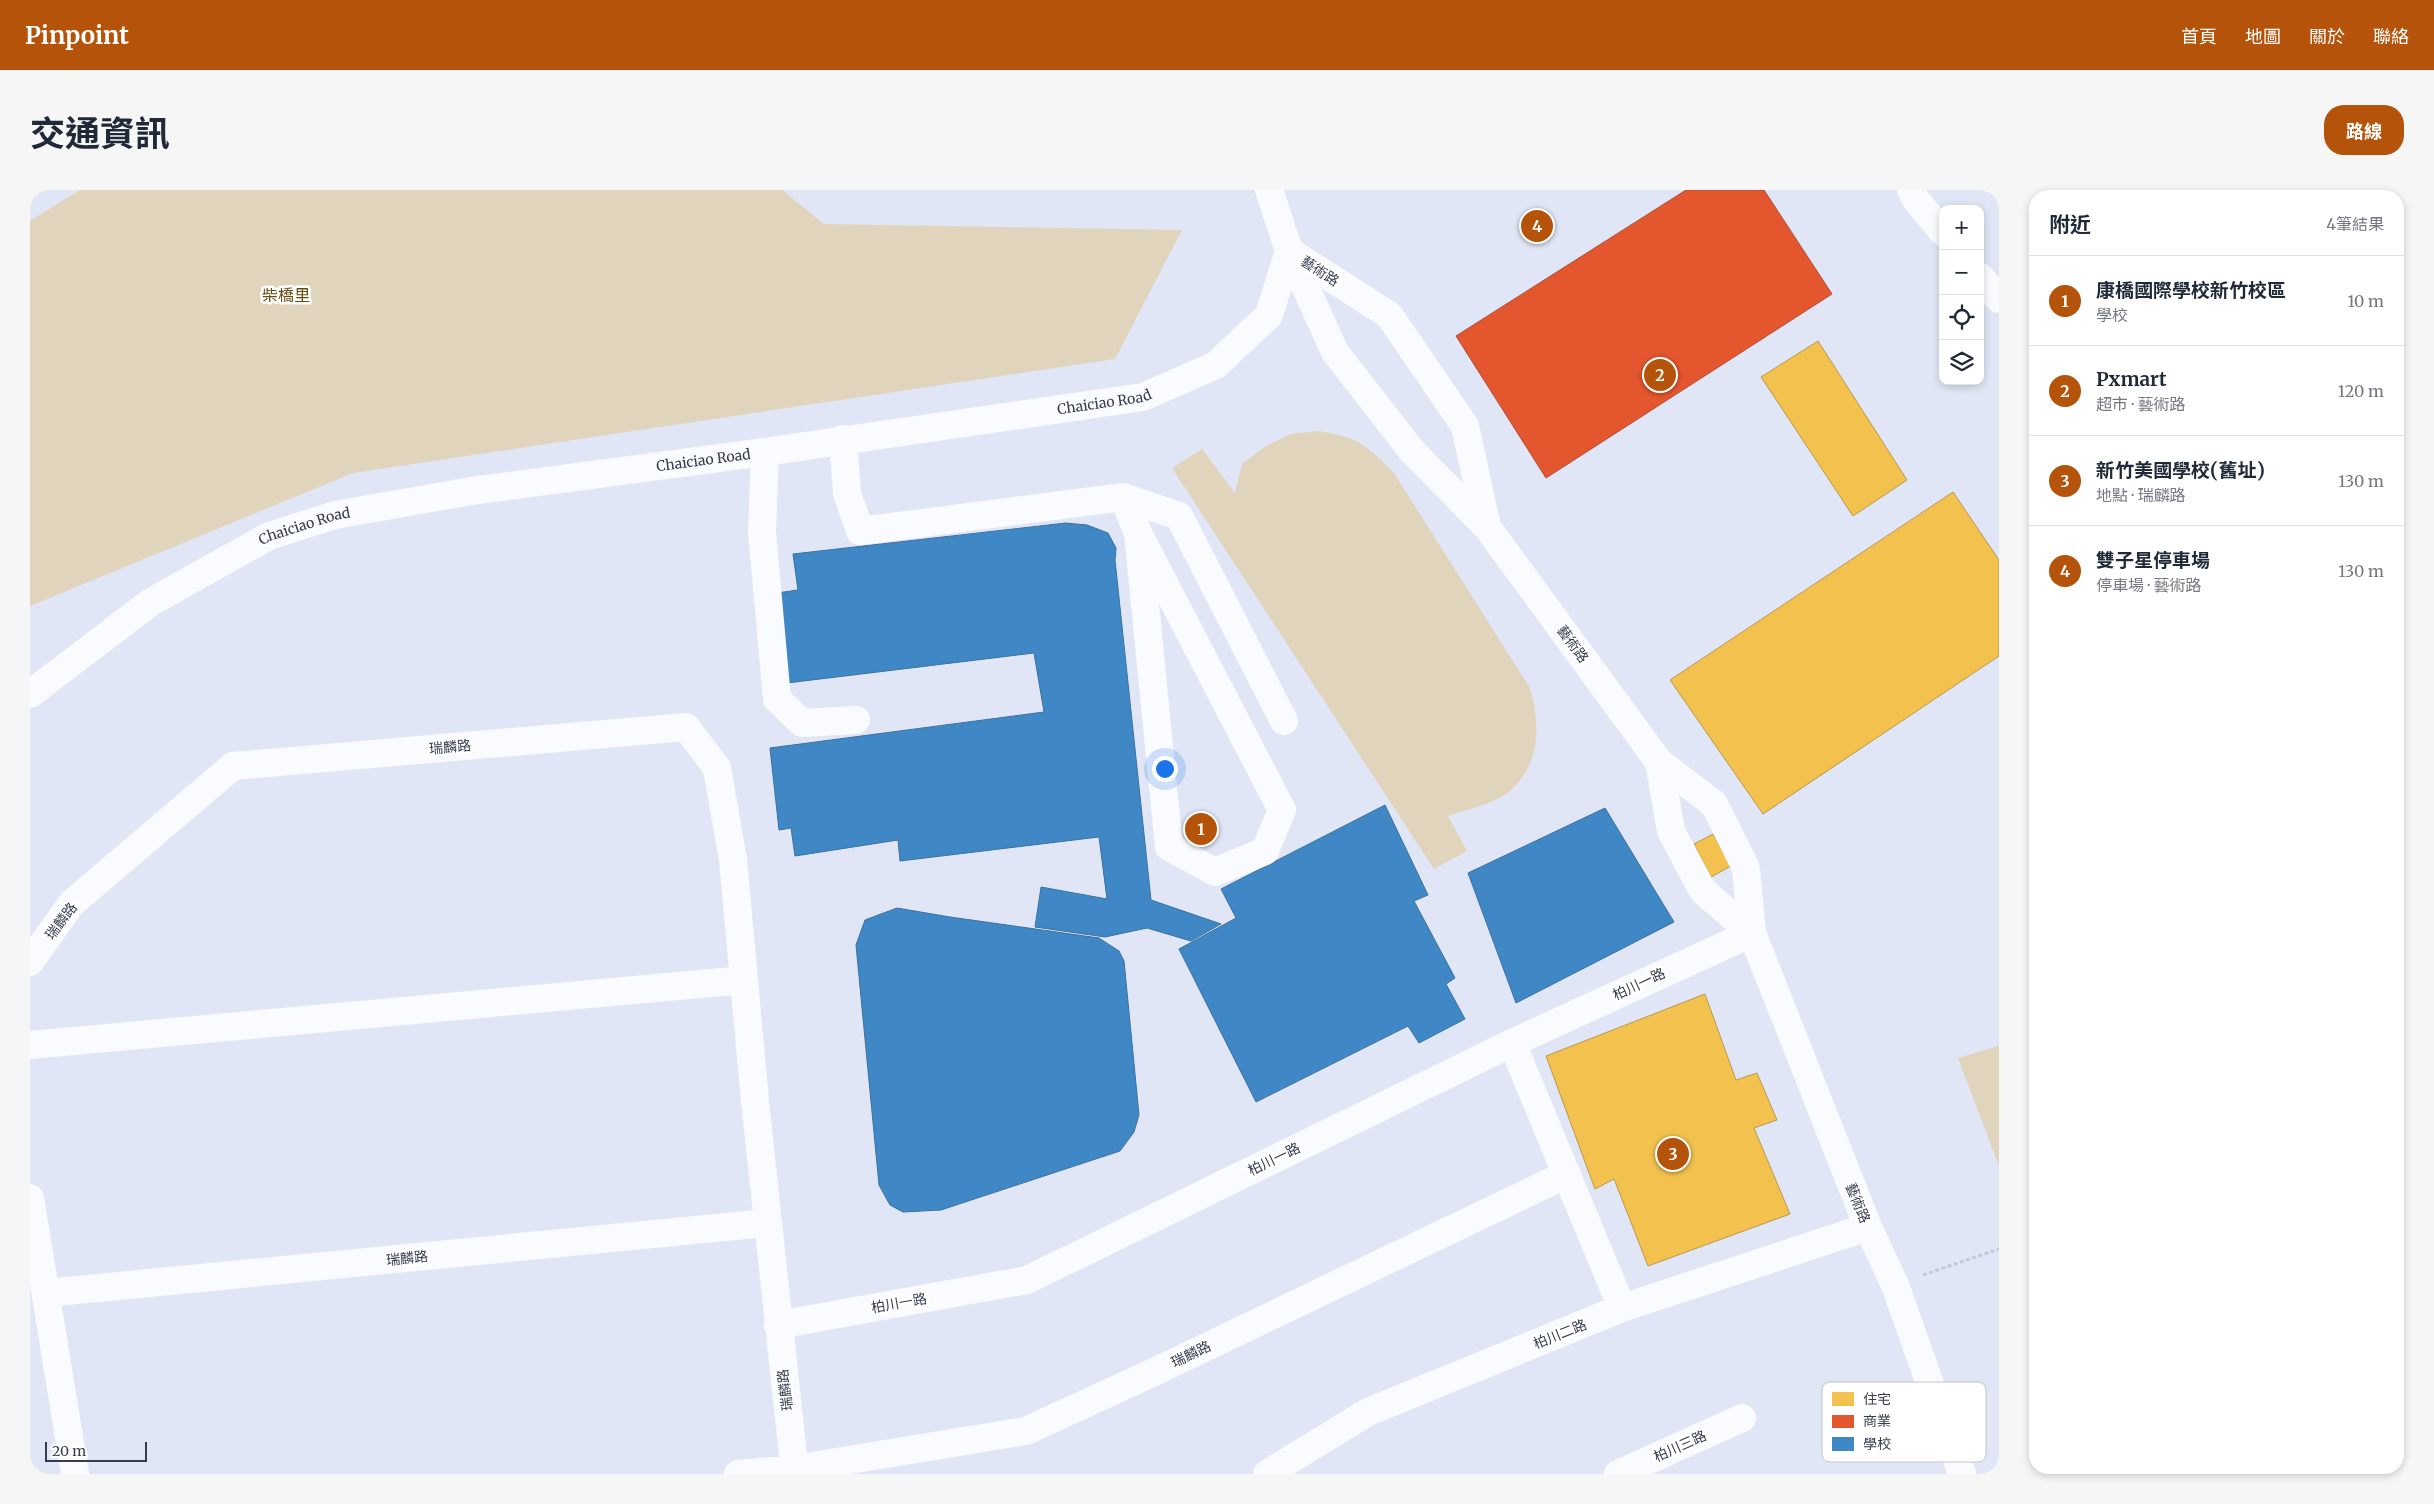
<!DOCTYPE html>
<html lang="zh-TW">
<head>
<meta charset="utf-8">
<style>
	:root { --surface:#fff; --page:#f6f6f7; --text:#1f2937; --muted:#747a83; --line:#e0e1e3; --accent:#b45309 }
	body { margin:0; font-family:Merriweather,"Noto Sans TC",serif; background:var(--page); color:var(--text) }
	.controls { position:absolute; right:15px; top:15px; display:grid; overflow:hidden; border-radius:10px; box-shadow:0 2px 8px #0003 }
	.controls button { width:45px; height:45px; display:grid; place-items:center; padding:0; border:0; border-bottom:1px solid var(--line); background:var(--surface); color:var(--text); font:25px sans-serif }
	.scale { position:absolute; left:15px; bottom:12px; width:102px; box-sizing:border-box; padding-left:5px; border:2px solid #343c4e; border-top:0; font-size:14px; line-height:18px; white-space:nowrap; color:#343c4e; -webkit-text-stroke:4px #fff; paint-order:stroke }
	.you { position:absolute; left:1134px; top:578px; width:18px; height:18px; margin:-12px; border:4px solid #fff; border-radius:50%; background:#1a73e8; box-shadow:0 0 0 8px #1a73e833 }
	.badge { display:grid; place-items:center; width:32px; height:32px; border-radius:50%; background:var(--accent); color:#fff; font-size:16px; font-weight:700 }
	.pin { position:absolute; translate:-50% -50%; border:2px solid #fff; box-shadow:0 1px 5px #0006 }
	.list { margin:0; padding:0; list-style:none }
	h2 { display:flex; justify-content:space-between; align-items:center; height:65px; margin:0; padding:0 20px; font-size:21px }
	h2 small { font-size:16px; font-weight:400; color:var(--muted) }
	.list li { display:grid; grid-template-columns:32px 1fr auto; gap:15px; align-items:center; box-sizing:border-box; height:90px; padding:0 20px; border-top:1px solid var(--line) }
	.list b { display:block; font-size:19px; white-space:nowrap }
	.list p { margin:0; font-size:16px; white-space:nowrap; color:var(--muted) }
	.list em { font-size:16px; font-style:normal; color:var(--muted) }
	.icon { flex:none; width:28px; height:28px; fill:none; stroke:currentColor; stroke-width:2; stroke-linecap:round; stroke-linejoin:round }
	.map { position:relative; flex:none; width:1969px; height:1284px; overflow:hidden; border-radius:20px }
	header { display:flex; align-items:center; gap:30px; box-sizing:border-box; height:70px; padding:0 25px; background:var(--accent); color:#fff }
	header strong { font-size:24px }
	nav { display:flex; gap:28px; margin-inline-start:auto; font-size:18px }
	.intro { display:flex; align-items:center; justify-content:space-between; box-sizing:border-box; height:120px; padding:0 30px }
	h1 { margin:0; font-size:35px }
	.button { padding:12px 22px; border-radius:20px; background:var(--accent); color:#fff; font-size:18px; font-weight:700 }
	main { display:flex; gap:30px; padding:0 30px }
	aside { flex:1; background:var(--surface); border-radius:20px; box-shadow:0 2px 8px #0003 }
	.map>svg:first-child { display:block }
</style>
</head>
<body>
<header>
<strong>Pinpoint</strong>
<nav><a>首頁</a><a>地圖</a><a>關於</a><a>聯絡</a></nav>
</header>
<div class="intro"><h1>交通資訊</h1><a class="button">路線</a></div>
<main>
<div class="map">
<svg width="1969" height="1284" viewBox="0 0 1969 1284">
	<rect width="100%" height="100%" fill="#e0e6f5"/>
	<!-- green -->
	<path fill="#e0d4bd" d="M50 0H752L794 34 1152 40 1085 169 323 283 0 416V31Z
		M1289 241C1330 248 1335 254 1364 283L1500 498C1510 533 1511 572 1482 599 1466 614 1438 619 1418 626L1437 661 1404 679 1142 278 1172 259 1205 303 1212 274 1236 256 1261 244Z
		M1969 856V976L1928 868Z"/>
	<!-- homes -->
	<path fill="#f2c14e" stroke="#b9994e" d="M1788 151 1877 290 1823 326 1731 187Z
		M1923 302 1969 370V466L1733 624 1640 490Z
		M1683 644 1701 676 1681 687 1664 654Z
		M1675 804 1706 890 1727 883 1747 930 1724 938 1760 1024 1618 1076 1584 989 1565 999 1516 866Z"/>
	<!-- shops -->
	<path fill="#e4572e" stroke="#af4f38" d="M1656 0H1734L1802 104 1516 288 1426 146Z"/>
	<!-- schools -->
	<path fill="#3f88c5" stroke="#3c71a1" d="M1036 333 1057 335 1078 343 1086 358 1085 370 1121 710 1191 734 1161 751 1117 738 1075 747 1005 737 1011 697 1077 709 1069 647 870 671 868 650 765 666 761 638 749 640 740 558 1014 522 1004 463 757 493 747 403 768 400 763 364Z
		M1355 615 1398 705 1384 711 1425 788 1416 794 1435 829 1389 853 1378 836 1226 912 1149 759 1206 728 1191 699Z
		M1575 618 1644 732 1486 813 1438 683Z
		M867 718 920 727 1069 748 1089 761 1094 771 1109 925 1104 942 1090 961 911 1020 873 1022 860 1015 849 995 826 755 835 730Z"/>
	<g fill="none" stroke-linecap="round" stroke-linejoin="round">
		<!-- path -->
		<path stroke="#c5c9d0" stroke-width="3" stroke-dasharray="4 2.5" stroke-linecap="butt" d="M1893 1085 1969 1059"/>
		<!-- minor -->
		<path stroke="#fafbfe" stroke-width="28" d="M1881 0 1886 10 1913 42
			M1259 61 1305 162 1382 261 1457 337 1629 572 1684 614 1716 678 1722 743 1838 1037 1865 1095 1932 1284
			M1259 61 1359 125 1435 236 1457 337
			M1950 87 1969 109
			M813 249 817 303 830 341 1093 307 1108 343 1252 620 1235 661 1185 682 1139 657 1108 343
			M735 262 732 342 747 509 772 533 826 530
			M1093 307 1149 326 1254 531
			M1629 572 1641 641 1658 673 1673 701 1722 743
			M0 772 42 713 203 576 656 537 687 578 703 670 725 911 765 1284
			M1482 853 1592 1118
			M0 855 714 790
			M0 1008 45 1284
			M16 1103 737 1033
			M748 1135 997 1090 1482 853 1722 743
			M708 1284 764 1279 996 1241 1124 1182 1537 984
			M1237 1284 1338 1222 1592 1118 1838 1037
			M1588 1284 1712 1228"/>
		<!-- major -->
		<path stroke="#fafbfe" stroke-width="28" id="s1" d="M0 504 121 412 239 346 305 325 441 301 735 262 1113 207 1186 175 1239 125 1259 61 1239 0"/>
	</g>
	<g text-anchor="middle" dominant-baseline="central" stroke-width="5" stroke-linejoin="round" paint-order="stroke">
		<!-- street labels -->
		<g font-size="14" fill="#343c4e" stroke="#fff">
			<text transform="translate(1290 81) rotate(33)">藝術路</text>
			<text stroke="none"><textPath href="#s1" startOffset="1134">Chaiciao Road</textPath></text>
			<text stroke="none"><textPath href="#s1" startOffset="729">Chaiciao Road</textPath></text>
			<text stroke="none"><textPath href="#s1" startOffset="324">Chaiciao Road</textPath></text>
			<text transform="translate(1543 454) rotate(54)">藝術路</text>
			<text transform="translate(420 557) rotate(-5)">瑞麟路</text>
			<text transform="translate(31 731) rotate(-53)">瑞麟路</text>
			<text transform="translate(1609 794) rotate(-25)">柏川一路</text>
			<text transform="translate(1244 969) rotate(-26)">柏川一路</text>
			<text transform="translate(1828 1013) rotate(68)">藝術路</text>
			<text transform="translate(377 1068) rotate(-6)">瑞麟路</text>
			<text transform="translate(869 1113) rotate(-10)">柏川一路</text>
			<text transform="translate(1530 1144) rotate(-22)">柏川二路</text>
			<text transform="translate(1161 1164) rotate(-26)">瑞麟路</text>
			<text transform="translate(755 1200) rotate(-97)">瑞麟路</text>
			<text transform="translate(1650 1256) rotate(-24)">柏川三路</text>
		</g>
		<!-- quarter labels -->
		<g font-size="16" fill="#654e13" stroke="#fff">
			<text x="256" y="105">柴橋里</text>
		</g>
	</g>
	<!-- legend -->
	<rect x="1792" y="1192" width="164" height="80" rx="8" fill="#fff" stroke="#c2c4ca" stroke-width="1"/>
	<rect x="1802" y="1202" width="22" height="14" fill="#f2c14e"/>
	<rect x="1802" y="1225" width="22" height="13" fill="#e4572e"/>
	<rect x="1802" y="1247" width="22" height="14" fill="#3f88c5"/>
	<g font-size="14" fill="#343c4e">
		<text x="1833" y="1214">住宅</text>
		<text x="1833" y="1236">商業</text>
		<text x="1833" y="1259">學校</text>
	</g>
</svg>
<div class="controls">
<button>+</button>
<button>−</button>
<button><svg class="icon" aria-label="locate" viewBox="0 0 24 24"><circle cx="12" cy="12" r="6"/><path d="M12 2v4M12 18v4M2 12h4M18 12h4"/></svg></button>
<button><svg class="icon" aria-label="layers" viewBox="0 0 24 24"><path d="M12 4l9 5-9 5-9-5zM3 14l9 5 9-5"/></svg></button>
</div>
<div class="scale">20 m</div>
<div class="you"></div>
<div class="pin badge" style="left:1171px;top:639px">1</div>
<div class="pin badge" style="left:1630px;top:185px">2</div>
<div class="pin badge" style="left:1643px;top:964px">3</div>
<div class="pin badge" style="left:1507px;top:36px">4</div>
</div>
<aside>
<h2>附近<small>4筆結果</small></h2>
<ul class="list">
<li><span class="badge">1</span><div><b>康橋國際學校新竹校區</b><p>學校</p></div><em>10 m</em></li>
<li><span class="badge">2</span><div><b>Pxmart</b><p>超市 · 藝術路</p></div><em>120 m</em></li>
<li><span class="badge">3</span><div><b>新竹美國學校(舊址)</b><p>地點 · 瑞麟路</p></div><em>130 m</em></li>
<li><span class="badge">4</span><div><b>雙子星停車場</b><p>停車場 · 藝術路</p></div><em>130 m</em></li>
</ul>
</aside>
</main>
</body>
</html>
